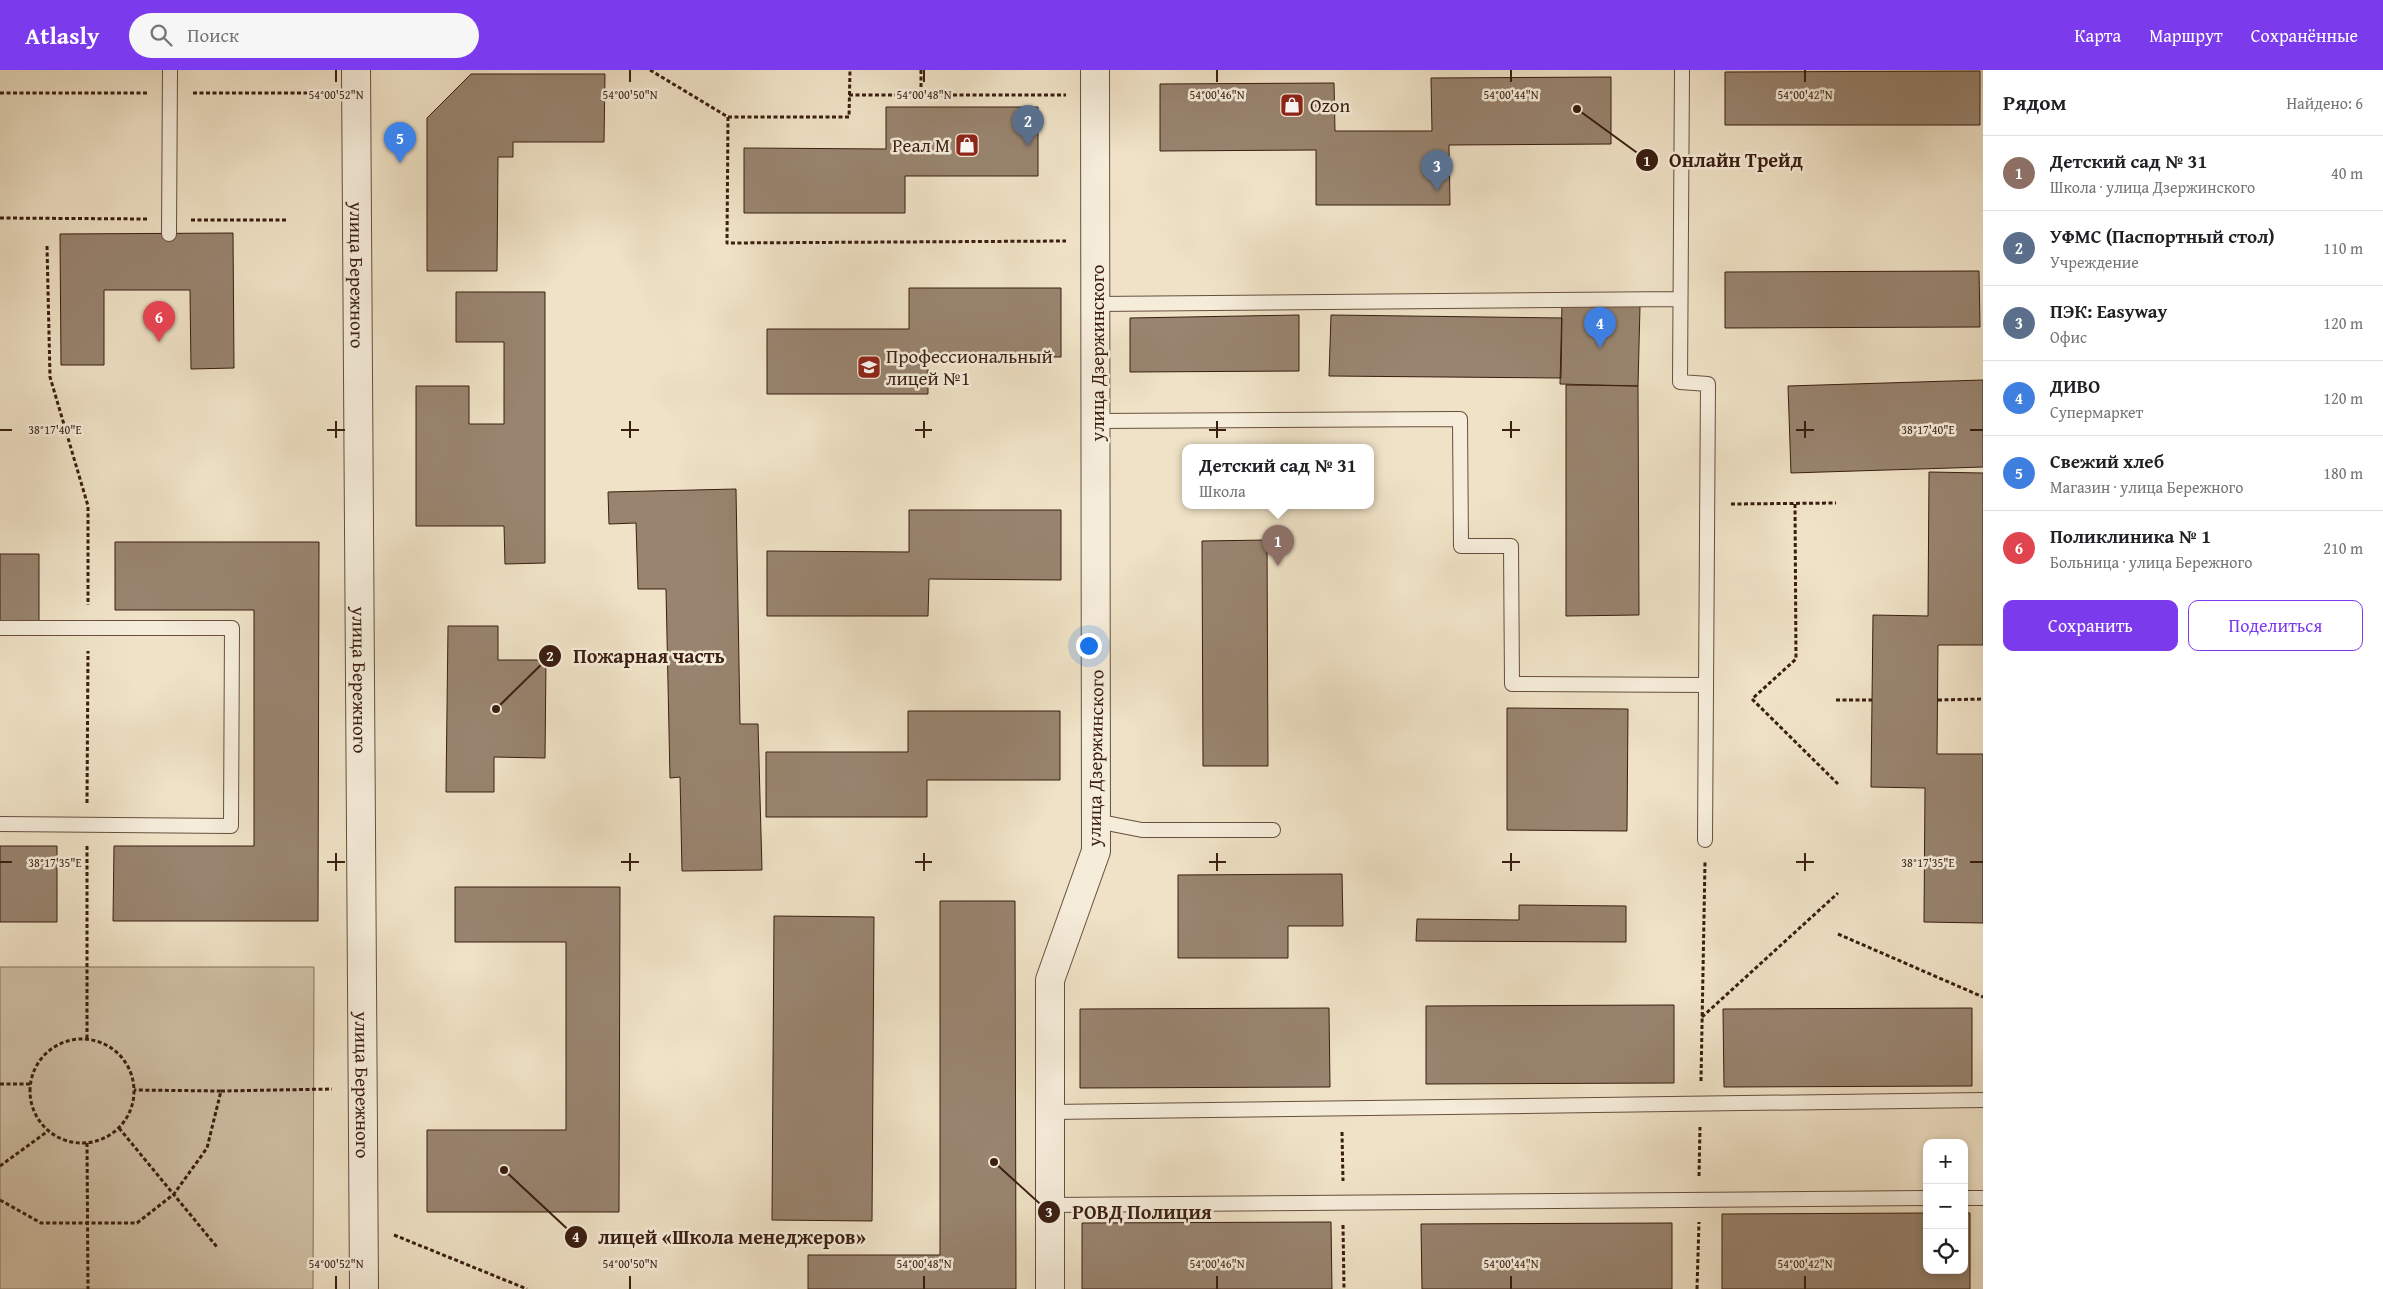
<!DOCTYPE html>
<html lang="ru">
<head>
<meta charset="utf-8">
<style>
	:root { --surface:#fff; --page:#f6f6f6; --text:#202124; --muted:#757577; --line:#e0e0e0; --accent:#7c3aed }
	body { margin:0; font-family:"Gentium Book Plus",serif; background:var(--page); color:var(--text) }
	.controls { position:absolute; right:15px; bottom:15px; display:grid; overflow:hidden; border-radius:10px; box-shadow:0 2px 8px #0003 }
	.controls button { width:45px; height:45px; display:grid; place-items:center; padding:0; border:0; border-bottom:1px solid var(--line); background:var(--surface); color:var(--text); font:25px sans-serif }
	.you { position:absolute; left:1088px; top:575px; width:18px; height:18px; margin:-12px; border:4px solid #fff; border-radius:50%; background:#1a73e8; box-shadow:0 0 0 8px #1a73e833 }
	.badge { display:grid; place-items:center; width:32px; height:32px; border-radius:50%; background:var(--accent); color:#fff; font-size:16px; font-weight:700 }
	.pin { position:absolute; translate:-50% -41px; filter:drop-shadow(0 1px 2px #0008) }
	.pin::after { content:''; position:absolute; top:26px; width:18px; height:15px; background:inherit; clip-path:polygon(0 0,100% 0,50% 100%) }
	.popup { position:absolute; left:1182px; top:374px; width:192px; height:65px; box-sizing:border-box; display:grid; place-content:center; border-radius:10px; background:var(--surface); filter:drop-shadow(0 1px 4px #0005); font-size:16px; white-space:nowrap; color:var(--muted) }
	.popup b { font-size:19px; color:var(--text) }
	.popup::after { content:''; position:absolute; left:50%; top:100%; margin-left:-10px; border:10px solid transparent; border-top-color:var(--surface) }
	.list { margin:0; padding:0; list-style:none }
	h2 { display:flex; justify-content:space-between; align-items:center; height:65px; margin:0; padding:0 20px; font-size:21px }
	h2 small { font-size:16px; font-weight:400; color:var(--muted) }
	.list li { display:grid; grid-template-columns:32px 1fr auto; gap:15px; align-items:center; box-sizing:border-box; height:75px; padding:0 20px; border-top:1px solid var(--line) }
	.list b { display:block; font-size:19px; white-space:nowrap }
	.list p { margin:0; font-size:16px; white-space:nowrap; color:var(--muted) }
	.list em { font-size:16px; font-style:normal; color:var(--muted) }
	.actions { display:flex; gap:10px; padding:15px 20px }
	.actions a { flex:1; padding:11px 0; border:1px solid var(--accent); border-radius:10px; text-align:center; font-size:18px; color:var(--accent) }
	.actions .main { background:var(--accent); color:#fff }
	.icon { flex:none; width:28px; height:28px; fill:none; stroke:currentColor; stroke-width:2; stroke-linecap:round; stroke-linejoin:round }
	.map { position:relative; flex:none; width:1983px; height:1219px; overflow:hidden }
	header { display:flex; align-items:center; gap:30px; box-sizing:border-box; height:70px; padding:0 25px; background:var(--accent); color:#fff }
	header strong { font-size:24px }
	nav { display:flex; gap:28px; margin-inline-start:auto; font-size:18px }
	.search { width:350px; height:45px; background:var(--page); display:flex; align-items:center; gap:12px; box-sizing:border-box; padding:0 18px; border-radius:28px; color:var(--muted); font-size:19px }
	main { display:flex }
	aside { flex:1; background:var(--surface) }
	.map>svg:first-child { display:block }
</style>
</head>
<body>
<header>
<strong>Atlasly</strong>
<div class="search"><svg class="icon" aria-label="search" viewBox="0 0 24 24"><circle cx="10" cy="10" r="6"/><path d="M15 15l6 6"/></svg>Поиск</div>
<nav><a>Карта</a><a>Маршрут</a><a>Сохранённые</a></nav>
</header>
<main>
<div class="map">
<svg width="1983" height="1219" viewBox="0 0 1983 1219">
	<rect width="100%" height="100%" fill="#efe2c6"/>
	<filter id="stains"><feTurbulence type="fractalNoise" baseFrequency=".004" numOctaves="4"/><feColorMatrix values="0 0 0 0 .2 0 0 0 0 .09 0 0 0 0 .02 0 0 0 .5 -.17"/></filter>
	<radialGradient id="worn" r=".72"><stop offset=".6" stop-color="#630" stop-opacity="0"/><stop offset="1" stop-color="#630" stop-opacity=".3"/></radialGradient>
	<!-- green -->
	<path fill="#d0c1a7" stroke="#85705c" d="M0 897H314L313 1219H0Z"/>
	<!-- building -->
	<path fill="#98846f" stroke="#3a1e11" d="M1980 1V55H1725V2Z
		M471 4H605L604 72H513V87H498L497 201H427V48Z
		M1611 7V74L1449 75 1450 135H1316V80L1160 81V14L1334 13 1335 61H1432L1431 8Z
		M886 37H1038V106H905V143H744V78L886 79Z
		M233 163 234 298 191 299 190 220H104V295H61L60 164Z
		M1979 201 1980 257 1725 258V202Z
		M909 218H1061V287H928V324H767V259H909Z
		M456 222H545V493L505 494 504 456H416V316H469V354H504V272H456Z
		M1562 234 1640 236 1638 316 1560 314Z
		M1299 245V301L1130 302V248Z
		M1331 245 1562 248 1561 308 1329 306Z
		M1983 310V397L1791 403 1788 316Z
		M1566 315 1638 316 1639 545 1566 546Z
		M1929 402 1983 403V575H1938L1937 684H1983V853L1924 852 1925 718 1871 717 1873 545 1928 546Z
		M736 419 740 654H758L762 800 682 801 680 707 670 708 666 519H638L636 453 609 454 608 422Z
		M909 440H1061V510L929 509 928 546H767V481L909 482Z
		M1267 470 1268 696H1203L1202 471Z
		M115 472H319L318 851H113L114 776H254V540H115Z
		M0 484H39V554H0Z
		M448 556H498V590H546L545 688 494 687V722H446Z
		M1507 638 1628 639 1627 761 1507 760Z
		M908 641H1060V710H927V747H766V682H908Z
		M0 776H57V852H0Z
		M1342 804 1343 856H1288V888H1178V805Z
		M455 817H620L619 1142H427V1060H566V872H455Z
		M940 831H1015L1016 1219H808V1185H940Z
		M1519 835 1626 836V872L1416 871 1417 849 1519 850Z
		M774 846 874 847 872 1151 772 1150Z
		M1674 935V1013L1426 1014V936Z
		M1329 938 1330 1017 1080 1018V939Z
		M1972 938V1016L1724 1017 1723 939Z
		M1927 1143V1200H1964V1143H1970V1219H1722V1144Z
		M1331 1152 1332 1219H1082V1153Z
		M1672 1153V1219H1422L1421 1154Z"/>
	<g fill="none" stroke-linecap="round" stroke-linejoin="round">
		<!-- lane casing -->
		<g stroke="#674f3e" stroke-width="16">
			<path id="lane" d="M1682 0 1680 312 1708 314 1705 770
				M169 164 170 0
				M1096 234 1679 229
				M1097 351 1460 349 1461 476H1511L1512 614 1706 615
				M0 558H232L231 756 0 754
				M1096 751 1142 760H1273
				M1050 1042 1983 1030
				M1964 1128H1983
				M1050 1135 1927 1128"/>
		</g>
		<!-- street casing -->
		<g stroke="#674f3e" stroke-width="30">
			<g id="street">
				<path id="s1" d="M356 0 364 1219"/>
				<path d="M1050 1219V910L1096 781 1095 0"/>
			</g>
		</g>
		<!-- path -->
		<path stroke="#3a1e11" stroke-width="3" stroke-dasharray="4 2.5" stroke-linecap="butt" d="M650 0 728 47 727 173 1066 171
			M921 0V25
			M0 23H147
			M193 23H327
			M849 25H1066
			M728 47H849L850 0
			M0 148 147 149
			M191 150H287
			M47 176 50 307 88 436V535
			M1731 434 1836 433
			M1795 434 1796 589 1752 629 1838 714
			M1836 630H1872
			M1938 630 1983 629
			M87 733 88 581
			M87 776V968
			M1838 864 1983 927
			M1702 947 1838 823
			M30 1021a52 52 0 1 1 104 0a52 52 0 1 1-104 0Z
			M1701 1011 1705 792
			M0 1014H30
			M221 1021 332 1019
			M119 1058 217 1177
			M1342 1062 1343 1111
			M87 1073 88 1219
			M0 1096 48 1061
			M1699 1106 1700 1057
			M0 1130 41 1153H137L174 1124 207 1078 221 1021 134 1020
			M1343 1155 1344 1219
			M394 1165 527 1219
			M1697 1219 1699 1152"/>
		<!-- lane -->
		<use href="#lane" stroke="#f5ecda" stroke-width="14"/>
		<!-- street -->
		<use href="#street" stroke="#f5ecda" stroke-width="28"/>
	</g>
	<!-- ticks -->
	<path fill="none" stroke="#3a1e11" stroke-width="2" d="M336 0V12M630 0V12M924 0V12M1217 0V12M1511 0V12M1805 0V12M336 351V368M630 351V368M924 351V368M1217 351V368M1511 351V368M1805 351V368M0 360H12M327 360H345M621 360H639M915 360H932M1209 360H1226M1502 360H1520M1796 360H1814M1970 360H1983M336 783V801M630 783V801M924 783V801M1217 783V801M1511 783V801M1805 783V801M0 792H12M327 792H345M621 792H639M915 792H932M1209 792H1226M1502 792H1520M1796 792H1814M1970 792H1983M336 1206V1219M630 1206V1219M924 1206V1219M1217 1206V1219M1511 1206V1219M1805 1206V1219"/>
	<!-- icons -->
	<defs>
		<g id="shop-square" transform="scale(1.25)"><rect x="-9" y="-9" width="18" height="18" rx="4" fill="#8f2418" stroke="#f5ecda"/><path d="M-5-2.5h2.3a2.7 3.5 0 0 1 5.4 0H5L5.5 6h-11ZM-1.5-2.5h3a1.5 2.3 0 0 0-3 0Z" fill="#fff"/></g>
		<g id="university-square" transform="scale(1.25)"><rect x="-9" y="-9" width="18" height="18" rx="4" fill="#8f2418" stroke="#f5ecda"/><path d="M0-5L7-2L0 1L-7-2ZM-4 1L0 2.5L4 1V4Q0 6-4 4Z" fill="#fff"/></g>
	</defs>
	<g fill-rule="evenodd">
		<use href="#shop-square" x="1292" y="35"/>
		<use href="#shop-square" x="967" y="75"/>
		<use href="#university-square" x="869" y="297"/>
	</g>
	<g text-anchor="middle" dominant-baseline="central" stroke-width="5" stroke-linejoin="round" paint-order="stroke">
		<!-- poi labels -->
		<g font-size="19" fill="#3a1e11" stroke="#f5ecda" text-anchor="start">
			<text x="1310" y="35">Ozon</text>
			<text x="950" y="75" text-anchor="end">Реал М</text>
			<text x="886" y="286">Профессиональный<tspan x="886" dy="22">лицей №1</tspan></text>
		</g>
		<!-- street labels -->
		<g font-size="19" fill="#3a1e11" stroke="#f5ecda">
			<text stroke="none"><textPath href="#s1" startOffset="205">улица Бережного</textPath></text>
			<text transform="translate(1097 283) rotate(-90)">улица Дзержинского</text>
			<text stroke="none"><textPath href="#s1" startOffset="610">улица Бережного</textPath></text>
			<text transform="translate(1095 688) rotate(-89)">улица Дзержинского</text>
			<text stroke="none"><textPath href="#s1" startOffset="1015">улица Бережного</textPath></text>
		</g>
	</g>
	<g font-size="12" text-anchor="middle" fill="#3a1e11" stroke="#f5ecda" stroke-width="5" stroke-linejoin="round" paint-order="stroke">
		<text x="336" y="29">54°00'52"N</text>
		<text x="630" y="29">54°00'50"N</text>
		<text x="924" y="29">54°00'48"N</text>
		<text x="1217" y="29">54°00'46"N</text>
		<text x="1511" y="29">54°00'44"N</text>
		<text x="1805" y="29">54°00'42"N</text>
		<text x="1928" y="364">38°17'40"E</text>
		<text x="55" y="364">38°17'40"E</text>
		<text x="1928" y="797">38°17'35"E</text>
		<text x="55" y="797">38°17'35"E</text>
		<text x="336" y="1198">54°00'52"N</text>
		<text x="630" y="1198">54°00'50"N</text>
		<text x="924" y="1198">54°00'48"N</text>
		<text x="1217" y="1198">54°00'46"N</text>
		<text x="1511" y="1198">54°00'44"N</text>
		<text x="1805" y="1198">54°00'42"N</text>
	</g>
	<!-- callouts -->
	<path fill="none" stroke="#3a1e11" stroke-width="2" d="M1577 39L1647 90M496 639L550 586M994 1092L1049 1142M504 1100L576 1167"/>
	<g fill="#3a1e11" stroke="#f5ecda" stroke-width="2">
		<circle cx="1577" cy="39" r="5"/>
		<circle cx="496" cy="639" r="5"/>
		<circle cx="994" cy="1092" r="5"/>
		<circle cx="504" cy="1100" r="5"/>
		<circle cx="1647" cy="90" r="12"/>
		<circle cx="550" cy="586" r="12"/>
		<circle cx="1049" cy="1142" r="12"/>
		<circle cx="576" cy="1167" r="12"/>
	</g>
	<g font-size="15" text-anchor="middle" font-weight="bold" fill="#fff">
		<text x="1647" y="96">1</text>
		<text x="550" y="591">2</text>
		<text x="1049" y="1147">3</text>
		<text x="576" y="1172">4</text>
	</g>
	<g font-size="20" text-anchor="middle" font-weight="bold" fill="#3a1e11" stroke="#f5ecda" stroke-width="5" stroke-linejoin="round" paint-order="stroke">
		<text x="1736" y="97">Онлайн Трейд</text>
		<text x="649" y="593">Пожарная часть</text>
		<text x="1142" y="1149">РОВД Полиция</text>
		<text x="732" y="1174">лицей «Школа менеджеров»</text>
	</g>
	<rect width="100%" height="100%" filter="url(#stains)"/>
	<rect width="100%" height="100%" fill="url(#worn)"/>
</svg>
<div class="controls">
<button>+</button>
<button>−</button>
<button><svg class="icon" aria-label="locate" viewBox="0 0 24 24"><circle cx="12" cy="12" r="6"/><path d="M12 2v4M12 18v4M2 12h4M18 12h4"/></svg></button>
</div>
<div class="you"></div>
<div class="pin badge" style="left:1278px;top:496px;background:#8d6e63">1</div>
<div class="popup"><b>Детский сад № 31</b>Школа</div>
<div class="pin badge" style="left:1028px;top:76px;background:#5c6f8a">2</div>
<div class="pin badge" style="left:1437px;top:121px;background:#5c6f8a">3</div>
<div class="pin badge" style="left:1600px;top:278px;background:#3f7fe0">4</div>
<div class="pin badge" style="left:400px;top:93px;background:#3f7fe0">5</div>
<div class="pin badge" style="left:159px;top:272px;background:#e0444e">6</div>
</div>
<aside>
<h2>Рядом<small>Найдено: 6</small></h2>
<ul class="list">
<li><span class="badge" style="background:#8d6e63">1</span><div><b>Детский сад № 31</b><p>Школа · улица Дзержинского</p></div><em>40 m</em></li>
<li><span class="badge" style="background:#5c6f8a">2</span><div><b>УФМС (Паспортный стол)</b><p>Учреждение</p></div><em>110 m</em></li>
<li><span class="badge" style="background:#5c6f8a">3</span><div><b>ПЭК: Easyway</b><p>Офис</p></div><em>120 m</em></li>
<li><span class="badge" style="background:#3f7fe0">4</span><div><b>ДИВО</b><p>Супермаркет</p></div><em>120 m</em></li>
<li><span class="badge" style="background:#3f7fe0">5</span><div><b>Свежий хлеб</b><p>Магазин · улица Бережного</p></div><em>180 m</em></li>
<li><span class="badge" style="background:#e0444e">6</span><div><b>Поликлиника № 1</b><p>Больница · улица Бережного</p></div><em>210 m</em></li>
</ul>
<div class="actions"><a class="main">Сохранить</a><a>Поделиться</a></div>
</aside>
</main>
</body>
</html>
